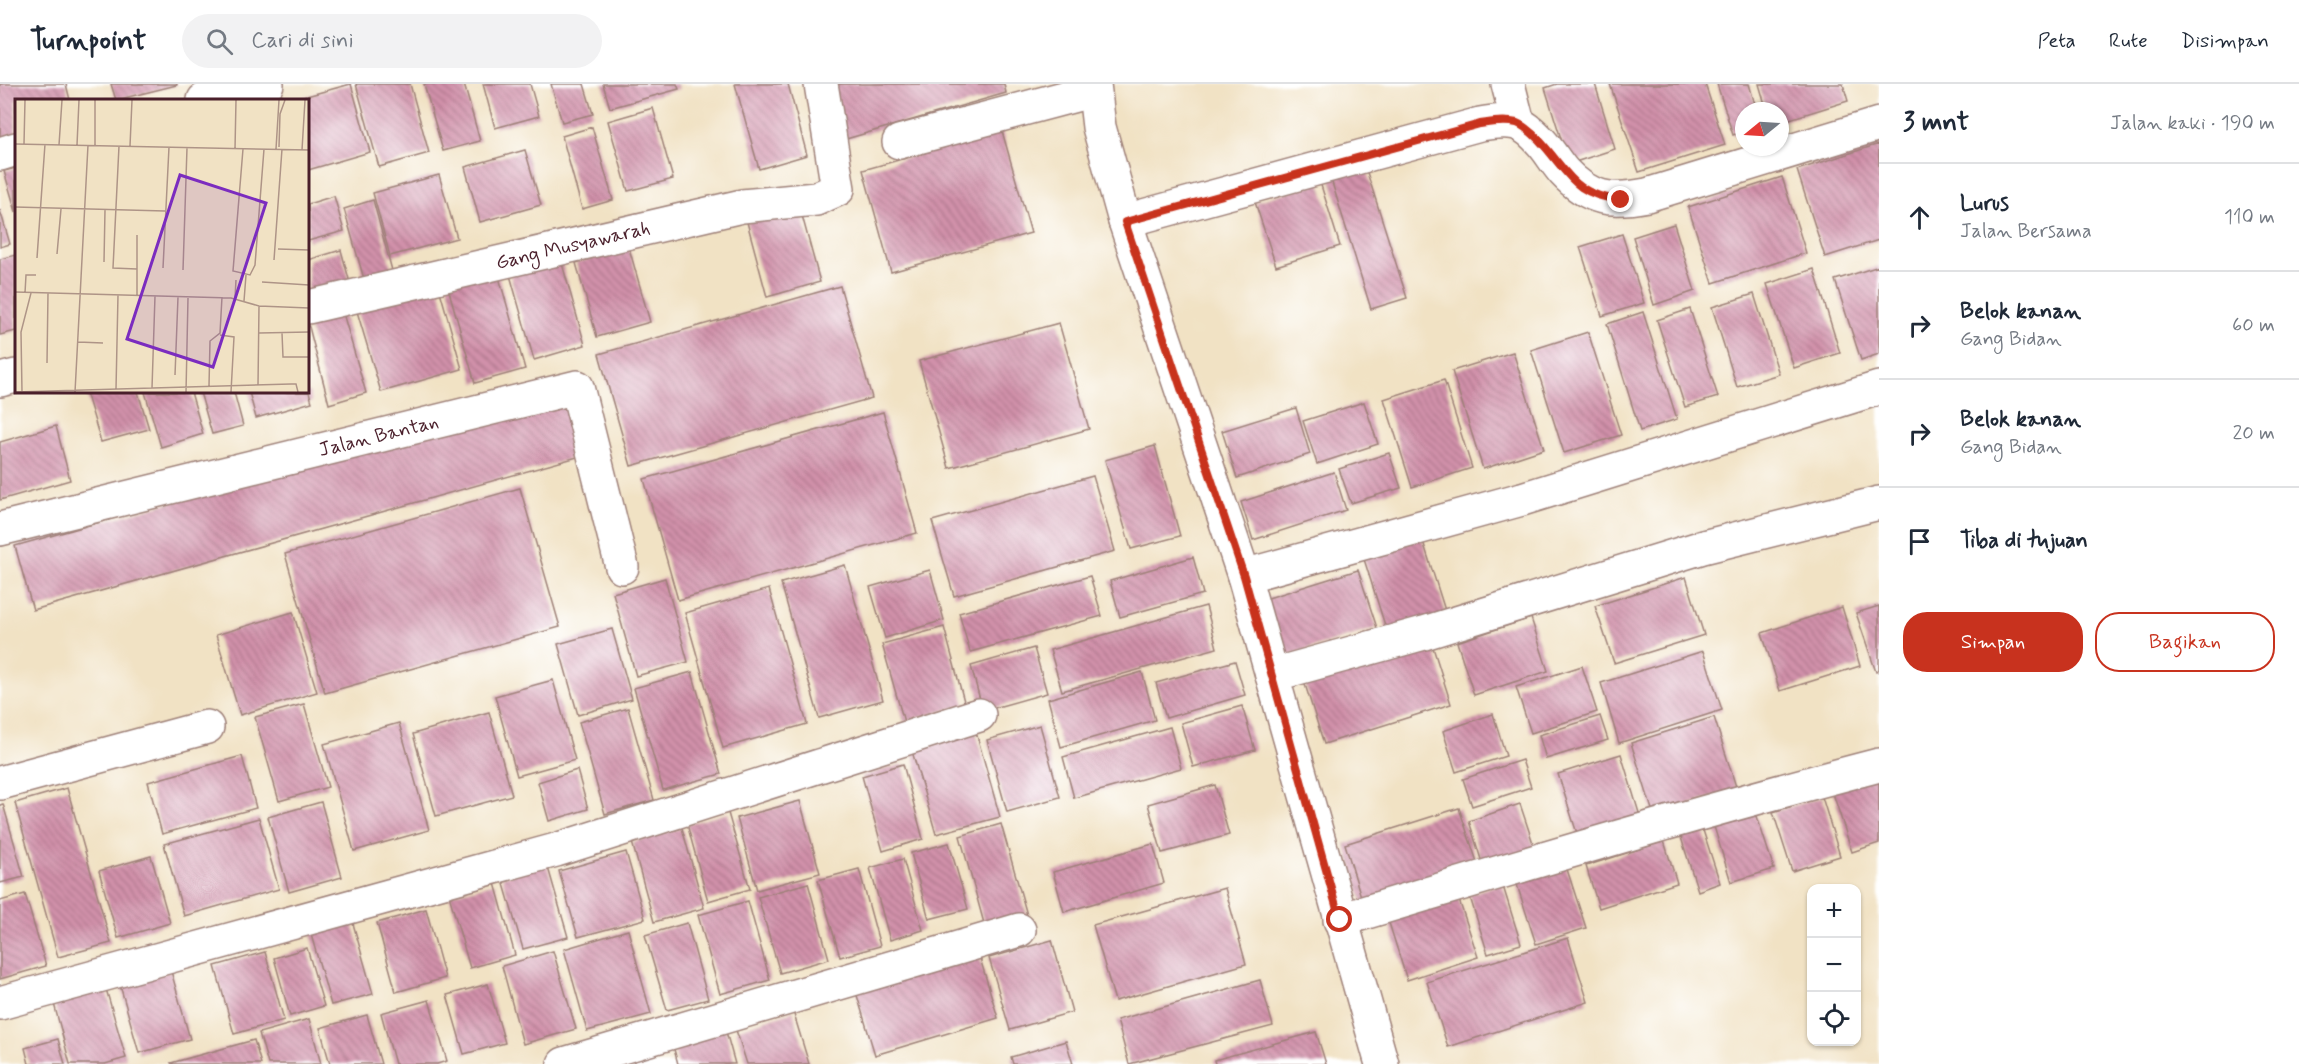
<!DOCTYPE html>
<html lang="id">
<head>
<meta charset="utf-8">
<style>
	:root { --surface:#fff; --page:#f2f2f3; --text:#1f2937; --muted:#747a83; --line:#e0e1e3; --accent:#c8321e }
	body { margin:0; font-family:Mynerve,sans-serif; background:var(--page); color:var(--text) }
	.controls { position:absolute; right:18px; bottom:18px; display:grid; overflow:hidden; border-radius:12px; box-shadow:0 2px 4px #0004 }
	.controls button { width:54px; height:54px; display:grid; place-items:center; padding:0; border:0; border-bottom:2px solid var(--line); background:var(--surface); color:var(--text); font:30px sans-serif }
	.compass { position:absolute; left:1735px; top:18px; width:54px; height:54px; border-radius:50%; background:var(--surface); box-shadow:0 2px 4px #0004; rotate:252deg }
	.stop { position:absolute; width:18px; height:18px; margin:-14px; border:4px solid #c8321e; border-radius:50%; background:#fff }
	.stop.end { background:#c8321e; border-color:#fff; box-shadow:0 2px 6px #0008 }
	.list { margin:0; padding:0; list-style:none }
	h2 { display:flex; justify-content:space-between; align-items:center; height:78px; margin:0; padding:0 24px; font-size:26px }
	h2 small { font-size:20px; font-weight:400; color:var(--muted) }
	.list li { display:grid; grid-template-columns:39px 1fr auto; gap:18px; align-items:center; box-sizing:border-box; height:108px; padding:0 24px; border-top:2px solid var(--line) }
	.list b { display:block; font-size:22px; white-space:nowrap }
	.list p { margin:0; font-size:20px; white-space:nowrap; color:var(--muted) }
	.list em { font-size:20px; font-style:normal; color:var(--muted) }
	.actions { display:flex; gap:12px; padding:18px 24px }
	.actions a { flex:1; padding:14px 0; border:2px solid var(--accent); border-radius:24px; text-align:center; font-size:21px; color:var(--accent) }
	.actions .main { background:var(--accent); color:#fff }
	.icon { flex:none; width:33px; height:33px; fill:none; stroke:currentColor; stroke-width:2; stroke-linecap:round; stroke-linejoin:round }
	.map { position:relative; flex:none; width:1879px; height:980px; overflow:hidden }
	header { display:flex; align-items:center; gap:36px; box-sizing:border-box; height:84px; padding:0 30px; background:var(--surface); border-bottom:2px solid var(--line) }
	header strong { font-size:28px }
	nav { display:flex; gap:33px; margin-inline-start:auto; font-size:21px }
	.search { width:420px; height:54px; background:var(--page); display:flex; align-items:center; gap:15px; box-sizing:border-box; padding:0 21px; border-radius:33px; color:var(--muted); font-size:22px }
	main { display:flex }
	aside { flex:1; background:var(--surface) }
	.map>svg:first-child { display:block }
</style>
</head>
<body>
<header>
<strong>Turnpoint</strong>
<div class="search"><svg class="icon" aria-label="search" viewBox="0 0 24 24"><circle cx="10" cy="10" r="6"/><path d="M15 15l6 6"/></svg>Cari di sini</div>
<nav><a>Peta</a><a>Rute</a><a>Disimpan</a></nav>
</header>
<main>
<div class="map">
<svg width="1879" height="980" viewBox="0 0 1879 980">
	<defs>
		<pattern id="building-back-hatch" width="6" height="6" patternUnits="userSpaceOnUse" patternTransform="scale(1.5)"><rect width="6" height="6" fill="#d191aa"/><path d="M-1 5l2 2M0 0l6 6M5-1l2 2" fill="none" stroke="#ac768b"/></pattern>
	</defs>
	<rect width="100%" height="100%" fill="#fff"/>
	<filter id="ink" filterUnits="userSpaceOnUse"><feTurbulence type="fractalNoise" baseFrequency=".0167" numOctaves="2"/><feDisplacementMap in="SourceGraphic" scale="12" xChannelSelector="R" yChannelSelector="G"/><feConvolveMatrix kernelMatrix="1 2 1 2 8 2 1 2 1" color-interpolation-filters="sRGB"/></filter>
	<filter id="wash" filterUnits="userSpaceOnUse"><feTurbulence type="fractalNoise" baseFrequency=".008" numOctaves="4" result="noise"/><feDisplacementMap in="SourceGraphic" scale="24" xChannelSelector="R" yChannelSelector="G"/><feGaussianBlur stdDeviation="1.35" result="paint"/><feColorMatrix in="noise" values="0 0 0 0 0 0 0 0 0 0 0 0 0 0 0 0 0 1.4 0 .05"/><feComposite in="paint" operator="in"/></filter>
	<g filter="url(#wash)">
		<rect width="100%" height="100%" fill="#f1e2c4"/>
		<g id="blocks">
			<!-- building -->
			<path fill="url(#building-back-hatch)" d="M0 0H66L70 16H16V49L0 54Z
				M111 0H177V1L116 16Z
				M351 0 370 68 308 86V16H292Z
				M356 0H410L429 69 379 83Z
				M424 0H464L480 57 443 67Z
				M483 0H530L539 32 495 44Z
				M551 0H584L593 30 562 38Z
				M603 0H677L679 5 610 24Z
				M735 0H788L807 71 759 85Z
				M831 0H1004L1006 9 846 55Z
				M1557 0H1595L1615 65 1569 80 1545 4Z
				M1610 0H1705L1725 61 1639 88Z
				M1717 0H1749L1757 27H1744V47L1733 51Z
				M1759 0H1843L1848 17 1780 38V27H1767Z
				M653 24 673 95 628 107 608 37Z
				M592 43 613 116 582 125 562 52Z
				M1002 47 1031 149 891 188 863 86Z
				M1879 60V156L1825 173 1797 86Z
				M525 66 541 121 480 138 465 83Z
				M1365 82 1407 214 1371 225 1330 92Z
				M16 84V128L4 87Z
				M439 91 457 154 390 172 373 109Z
				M1782 93 1806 169 1713 199 1688 123Z
				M1320 98 1340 162 1276 182 1255 118Z
				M334 112 344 147 308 157V120Z
				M373 116 394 194 366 202 344 125Z
				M800 124 820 198 767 213 747 138Z
				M0 126 10 160 0 163Z
				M1674 140 1695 207 1654 221 1633 153Z
				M1622 150 1644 219 1602 232 1580 163Z
				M629 164 650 238 597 253 576 179Z
				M341 166 350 199 308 211V176Z
				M16 171V247L0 251V175Z
				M561 176 585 261 534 276 510 191Z
				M1879 182V270L1861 276 1835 196Z
				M1814 185 1840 269 1794 284 1767 200Z
				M497 186 525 285 475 299 447 200Z
				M438 200 462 285 381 308 356 224Z
				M840 202 872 314 631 382 599 270Z
				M1754 210 1779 290 1737 303 1712 223Z
				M1690 225 1718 313 1685 323 1657 236Z
				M1643 228 1677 335 1640 347 1607 240Z
				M343 229 366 309 329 320 308 239Z
				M1059 239 1089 345 949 384 919 277Z
				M1588 248 1621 351 1564 369 1531 266Z
				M1513 268 1544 365 1483 385 1452 287Z
				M1444 296 1472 384 1412 403 1384 315Z
				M86 308H138L149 345 101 358Z
				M145 308H191L203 350 161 363Z
				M200 308H234L243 342 212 350Z
				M249 308H309L312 318 256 334Z
				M563 308 581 372 33 526 15 462Z
				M1364 318 1378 360 1317 380 1303 337Z
				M1296 324 1310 370 1237 394 1222 347Z
				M883 328 917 449 678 516 644 395Z
				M56 342 70 396 0 416V358Z
				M1155 362 1180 452 1131 465 1105 376Z
				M1389 369 1401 404 1351 419 1339 385Z
				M1334 388 1346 426 1253 456 1241 418Z
				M1093 392 1115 467 954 512 932 437Z
				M520 404 560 543 325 609 285 470Z
				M1422 454 1448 536 1389 554 1363 472Z
				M1193 473 1203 510 1120 533 1110 497Z
				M845 481 883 616 819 634 781 499Z
				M930 486 944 536 885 554 870 503Z
				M1358 486 1377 544 1283 573 1265 515Z
				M1090 492 1102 532 970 568 959 529Z
				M1686 493 1704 551 1614 579 1595 522Z
				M665 494 688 578 636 592 613 509Z
				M769 505 807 640 723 664 685 529Z
				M1206 522 1217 564 1062 607 1050 566Z
				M1879 522V587L1876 588 1856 529Z
				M1842 523 1860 582 1780 607 1762 549Z
				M293 528 317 608 240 631 216 551Z
				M1531 534 1548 587 1474 611 1457 558Z
				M944 543 965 621 904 638 882 560Z
				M612 545 632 615 578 631 558 560Z
				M1430 554 1451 620 1324 660 1303 594Z
				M1034 564 1047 609 983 627 971 582Z
				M1703 567 1722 626 1619 659 1601 599Z
				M1235 577 1245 611 1166 634 1156 599Z
				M1582 582 1597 628 1531 649 1516 603Z
				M692 588 721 690 663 706 634 604Z
				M1142 588 1155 636 1061 663 1048 615Z
				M553 596 575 676 517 692 495 612Z
				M304 620 328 703 279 717 255 633Z
				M1242 622 1255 666 1193 683 1181 639Z
				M628 624 654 716 605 730 579 638Z
				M489 628 512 711 436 732 413 650Z
				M1493 630 1506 672 1456 688 1443 647Z
				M1600 632 1608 656 1546 675 1539 651Z
				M1714 633 1737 706 1654 732 1631 659Z
				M399 639 429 746 354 767 324 660Z
				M1040 641 1060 713 1007 728 987 656Z
				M1170 643 1181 684 1074 714 1063 673Z
				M976 648 1000 733 936 750 912 667Z
				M1621 670 1643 742 1581 762 1558 690Z
				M242 672 256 724 162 750 148 698Z
				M1522 676 1531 703 1472 722 1463 695Z
				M903 680 923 755 883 767 862 692Z
				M577 686 588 725 549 737 538 698Z
				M1879 691V759L1852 768 1832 706Z
				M1215 701 1229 751 1162 769 1148 720Z
				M67 704 111 859 58 873 15 719Z
				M1822 713 1840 772 1792 787 1773 728Z
				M800 717 820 789 757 806 737 734Z
				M321 718 342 793 289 808 268 733Z
				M3 720 24 793 0 799V721Z
				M1520 720 1535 765 1483 782 1469 737Z
				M1754 723 1774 785 1731 798 1712 736Z
				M1459 724 1481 790 1365 826 1345 760Z
				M728 729 750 805 708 817 687 740Z
				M259 734 279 805 184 832 164 760Z
				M1001 740 1027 831 985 843 960 752Z
				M1701 740 1720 799 1698 807 1679 747Z
				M682 744 704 824 654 838 632 758Z
				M1664 757 1677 799 1599 824 1586 782Z
				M949 759 968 825 929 835 911 769Z
				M1153 760 1164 799 1064 828 1053 788Z
				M626 768 645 835 578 853 559 787Z
				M151 772 170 839 118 854 99 787Z
				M1563 773 1586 844 1536 860 1513 788Z
				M903 775 923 846 890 856 870 784Z
				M547 780 568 853 523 865 502 793Z
				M859 785 880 862 840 873 818 796Z
				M495 799 515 871 470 884 449 811Z
				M808 799 829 875 780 889 758 813Z
				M1502 799 1521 860 1488 870 1469 810Z
				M1225 804 1246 880 1115 917 1093 841Z
				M1455 804 1478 873 1407 896 1385 826Z
				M25 810 46 882 0 895V817Z
				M748 817 770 896 720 910 698 831Z
				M426 825 445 894 396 908 377 839Z
				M352 836 373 910 331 921 310 847Z
				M687 839 708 915 667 926 645 851Z
				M628 846 651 930 587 947 564 865Z
				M1568 854 1588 918 1448 963 1427 898Z
				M1052 856 1072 928 1010 946 989 874Z
				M307 864 324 922 290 932 274 874Z
				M553 867 576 945 523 960 502 882Z
				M265 868 284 936 234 950 215 882Z
				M979 871 998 934 875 971 856 908Z
				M171 887 190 955 139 969 120 901Z
				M1260 896 1273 942 1129 980 1117 936Z
				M104 898 126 974 105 980H70L52 912Z
				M488 900 505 959 464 970 447 911Z
				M429 916 447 977 437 980H395L381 929Z
				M793 927 809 980H747L736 946Z
				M367 931 381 980H330L320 944Z
				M309 935 321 980H268L259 949Z
				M725 944 735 980H678L672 958Z
				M1316 948 1326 980H1215L1214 976Z
				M58 955 65 980H29L25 964Z
				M254 956 261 980H172L171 979Z
				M1066 957 1073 980H1013L1011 973Z"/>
		</g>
	</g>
	<g filter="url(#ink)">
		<use href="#blocks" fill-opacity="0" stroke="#9e8078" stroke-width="1.5"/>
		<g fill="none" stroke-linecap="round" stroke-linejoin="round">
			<!-- minor casing -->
			<g stroke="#9e8078" stroke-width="36">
				<g id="minor">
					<path d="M1094 0 1099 43 1125 137 1244 492 1382 980"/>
					<path d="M1508 0 1518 39"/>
					<path d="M204 16 267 0"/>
					<path d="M899 58 1094 6"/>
					<path d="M0 70 16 65"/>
					<path d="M1125 137 1480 40C1492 38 1504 36 1516 39 1526 42 1535 51 1542 59 1550 68 1556 79 1564 88 1590 116 1611 118 1647 111L1879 40"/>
					<path id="s1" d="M308 223 742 122 816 115 838 105 821 0"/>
					<path d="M0 296 16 292"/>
					<path id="s2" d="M0 445 577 303 622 483"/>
					<path d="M1244 492 1522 415 1879 304"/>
					<path d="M1272 591 1424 549 1703 463 1879 419"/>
					<path d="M0 699 207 643"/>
					<path d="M1340 836C1519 782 1698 728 1879 681"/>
					<path d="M0 919 556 766 979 631"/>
					<path d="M564 980 1019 846"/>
				</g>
			</g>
			<!-- minor -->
			<use href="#minor" stroke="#fff" stroke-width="33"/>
		</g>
	</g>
	<g fill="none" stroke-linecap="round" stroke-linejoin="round" filter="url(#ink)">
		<!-- route -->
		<path stroke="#c8321e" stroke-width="8" d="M1340 836 1244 492 1125 138 1480 40C1492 38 1505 36 1517 39 1525 42 1533 50 1539 56 1569 88 1572 111 1621 116"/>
	</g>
	<g text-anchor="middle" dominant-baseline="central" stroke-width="5" stroke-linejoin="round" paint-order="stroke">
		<!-- street labels -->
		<g font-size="20" fill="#4a1f2b" stroke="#fff">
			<text stroke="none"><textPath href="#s1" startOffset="272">Gang Musyawarah</textPath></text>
			<text stroke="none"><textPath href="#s2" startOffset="390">Jalan Bantan</textPath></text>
		</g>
	</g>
	<!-- overview -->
	<g transform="translate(15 15)">
		<rect width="294" height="294" fill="#f1e2c4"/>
		<path fill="none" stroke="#ae9487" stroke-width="1.5" d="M0 45 294 51M9 45 10 1M44 46 47 1M62 46 64 1M80 46V1M104 47 98 169 122 170M115 47 117 1M264 48 265 15 270 1M220 50 221 1M228 50 218 172 235 176 240 166 249 50M261 50 264 1M287 51 290 1M0 108 150 112M263 150 294 151M42 155 46 110M22 159 30 45M259 161 267 50M89 163 90 111M148 169 154 48M168 171 172 49M247 183 294 186M0 193 216 199 244 207 294 209M10 194 11 176H21M122 197V136M220 199 221 181M229 202 231 176M244 234 294 233M267 234 268 258H294M205 236 219 238 216 293M63 243 88 244M32 264 33 194M160 276 163 198M243 286 244 207M194 287 195 242 205 234 207 198M137 289 140 197M101 290 103 196M0 293 276 285H281L283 293M7 293 6 233 16 194M60 293 73 46M171 293 173 199"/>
		<path fill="#7b2cbf" fill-opacity="0.15" stroke="#7b2cbf" stroke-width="3" d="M165 76 251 104 198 268 112 240Z"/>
		<rect width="294" height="294" fill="none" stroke="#4a1f2b" stroke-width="3"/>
	</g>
</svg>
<div class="controls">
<button>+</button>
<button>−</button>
<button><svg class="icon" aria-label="locate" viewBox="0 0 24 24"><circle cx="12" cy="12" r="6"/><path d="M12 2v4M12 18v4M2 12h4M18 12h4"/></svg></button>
</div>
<svg class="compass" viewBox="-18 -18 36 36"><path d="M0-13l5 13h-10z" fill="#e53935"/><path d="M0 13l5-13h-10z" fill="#747a83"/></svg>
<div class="stop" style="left:1340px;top:836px"></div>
<div class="stop end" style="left:1621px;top:116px"></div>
</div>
<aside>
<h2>3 mnt<small>Jalan kaki · 190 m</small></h2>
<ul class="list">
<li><svg class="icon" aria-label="ahead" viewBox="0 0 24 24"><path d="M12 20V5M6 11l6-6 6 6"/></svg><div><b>Lurus</b><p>Jalan Bersama</p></div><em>110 m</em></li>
<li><svg class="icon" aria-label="right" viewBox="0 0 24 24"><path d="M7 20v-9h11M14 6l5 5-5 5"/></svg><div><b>Belok kanan</b><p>Gang Bidan</p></div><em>60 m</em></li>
<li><svg class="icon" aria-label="right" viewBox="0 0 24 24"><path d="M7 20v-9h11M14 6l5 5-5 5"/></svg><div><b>Belok kanan</b><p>Gang Bidan</p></div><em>20 m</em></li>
<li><svg class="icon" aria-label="arrive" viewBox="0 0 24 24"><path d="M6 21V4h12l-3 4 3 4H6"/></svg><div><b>Tiba di tujuan</b></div></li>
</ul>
<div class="actions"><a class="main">Simpan</a><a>Bagikan</a></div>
</aside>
</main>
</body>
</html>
